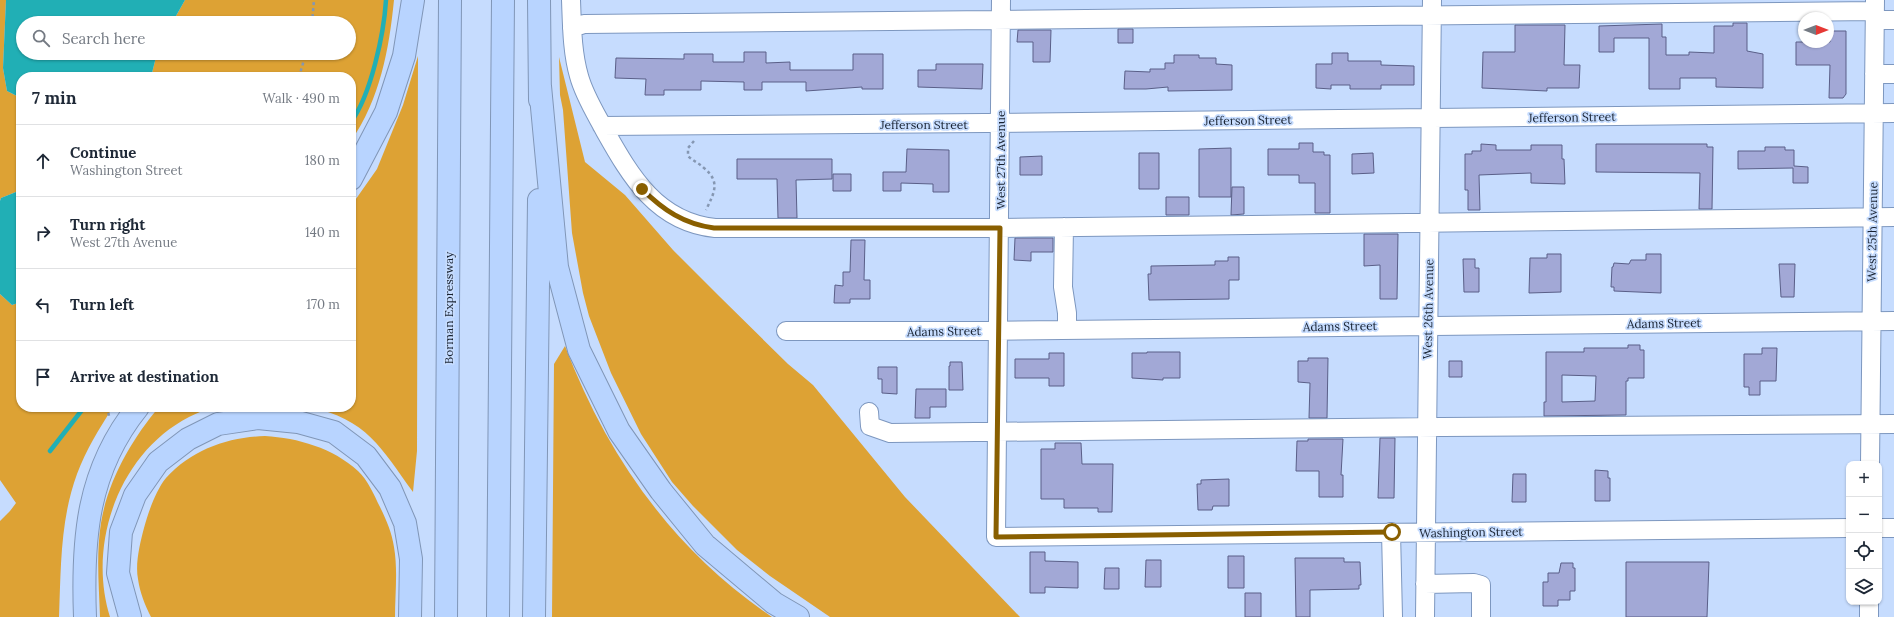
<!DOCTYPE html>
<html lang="en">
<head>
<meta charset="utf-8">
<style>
	:root { --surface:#fff; --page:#f2f2f3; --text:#1f2937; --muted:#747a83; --line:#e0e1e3 }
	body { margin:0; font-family:Lora,serif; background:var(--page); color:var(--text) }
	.controls { position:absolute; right:12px; bottom:12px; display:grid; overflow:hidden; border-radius:8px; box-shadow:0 1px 3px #0004 }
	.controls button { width:36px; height:36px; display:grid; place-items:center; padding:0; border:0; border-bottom:1px solid var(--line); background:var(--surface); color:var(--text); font:20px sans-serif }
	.compass { position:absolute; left:1798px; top:12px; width:36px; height:36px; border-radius:50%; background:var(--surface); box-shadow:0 1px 3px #0004; rotate:90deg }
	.stop { position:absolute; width:12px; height:12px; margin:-9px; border:3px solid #895f00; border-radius:50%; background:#fff }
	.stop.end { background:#895f00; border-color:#fff; box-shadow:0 1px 4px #0008 }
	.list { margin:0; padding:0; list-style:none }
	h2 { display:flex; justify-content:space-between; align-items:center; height:52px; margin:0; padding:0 16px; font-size:17px }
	h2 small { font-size:13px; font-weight:400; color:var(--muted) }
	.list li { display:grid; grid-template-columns:26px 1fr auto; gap:12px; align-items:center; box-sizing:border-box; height:72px; padding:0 16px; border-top:1px solid var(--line) }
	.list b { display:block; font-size:15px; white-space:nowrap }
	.list p { margin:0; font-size:13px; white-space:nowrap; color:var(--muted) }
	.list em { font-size:13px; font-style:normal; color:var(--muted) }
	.icon { flex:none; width:22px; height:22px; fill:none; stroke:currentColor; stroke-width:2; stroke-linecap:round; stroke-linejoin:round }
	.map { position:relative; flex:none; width:1894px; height:617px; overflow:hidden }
	.search { position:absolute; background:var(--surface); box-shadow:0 1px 3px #0004; left:16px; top:16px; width:340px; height:44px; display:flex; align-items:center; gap:10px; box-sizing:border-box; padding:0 14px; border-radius:22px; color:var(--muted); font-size:15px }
	.panel { position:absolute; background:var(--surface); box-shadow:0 1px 3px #0004; left:16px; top:72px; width:340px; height:340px; border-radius:16px }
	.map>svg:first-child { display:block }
</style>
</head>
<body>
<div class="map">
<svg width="1894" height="617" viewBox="0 0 1894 617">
	<rect width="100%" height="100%" fill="#c6dcfe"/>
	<!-- green -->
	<path fill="#dda234" d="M0 0H6L3 68 7 91 21 98V190L1 198 0 201Z
		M185 0H394C389 50 380 99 351 141V77H151L157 53H349V23H172Z
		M418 56 417 451 413 492C381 448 367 419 309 407H351V206L377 169 403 105Z
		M559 57 585 162 625 195 673 250 719 296 788 364 813 385 905 497 1020 617H830L770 576 737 550 693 506 672 482 641 434 611 373 589 316 583 293 572 233 563 110 560 95Z
		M0 294 12 305 21 302V407H113C99 429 86 450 77 474 60 520 61 569 59 617H0V521L10 511 16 503 0 480Z
		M565 346C607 456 673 550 772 617H552L554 364Z
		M159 407H212C204 410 197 413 189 417 119 453 87 544 110 617H100C99 586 96 554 101 523 108 480 132 439 159 407Z
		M265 436C298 438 333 448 358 471 368 480 374 495 380 507 386 519 392 533 394 547 398 570 395 594 395 617H151C145 605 140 593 138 579 135 564 140 543 144 528 148 513 156 490 166 478 192 449 229 437 265 436Z"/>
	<!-- water -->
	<path fill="#21afb5" d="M6 0H185L172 23H23V53H157L151 77H21V98L7 91 3 68Z
		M21 190V302L12 305 0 294V201L1 198Z"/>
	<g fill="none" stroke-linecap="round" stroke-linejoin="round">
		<!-- stream -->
		<path stroke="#21afb5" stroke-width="4.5" d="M351 122C371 95 384 33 386 0
			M50 451 82 410"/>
	</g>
	<!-- building -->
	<path fill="#a2a8d6" stroke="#5a5f88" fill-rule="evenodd" d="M1733 23H1747V51L1763 54V88L1716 87V78H1680V89H1649V38H1614V52H1599V26L1662 24V37H1666V55H1689V52L1714 53V26H1733Z
		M1515 25H1565L1564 65H1580L1579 88H1547V91L1482 88 1483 52H1515Z
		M1118 29H1133V43H1118Z
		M1018 30H1051L1050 62H1033V42H1017Z
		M1830 31H1846V94L1843 98H1829L1830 65H1796V42H1830Z
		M744 52H766V63L790 62V70H853V54H883V89H862V87L806 91V82H762V90H744V82L701 81V90H664V95H645L646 79 615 78 616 58 684 59V54H713V62H744Z
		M1332 53H1348V61H1381V65L1414 66V85H1381V89H1350V85H1331V89L1316 88V64H1332Z
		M1174 55H1199V58H1216V64L1232 65V90L1168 91V87L1146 89H1124L1125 71 1150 72V69H1165V63H1174Z
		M936 64H983L982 89 918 87V70H936Z
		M1299 143H1313V152H1324V155H1330V213H1315V183H1299V175H1268V149H1299Z
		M1481 144 1496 145V150H1531V145H1562V159H1564L1565 184 1531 183V173L1479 175 1480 210H1468V190H1465V154H1472V151H1481Z
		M1596 144H1707V147H1713L1712 209H1699L1700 173 1596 172Z
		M1765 147H1785V150H1794V166L1808 167V183H1793V168L1738 169V151H1765Z
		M1231 148V197H1199V149Z
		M907 149 949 150V192H933V184L901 183V191H883V172H906Z
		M1139 153H1159V189H1139Z
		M1373 153 1374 173 1352 174V154Z
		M1042 156V175H1020V157Z
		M737 159H832V179L796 180 797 218H778L777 179H737Z
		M833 174H851V191H833Z
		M1232 187H1244V214L1231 215Z
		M1166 197H1189V215H1166Z
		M1364 234H1398L1397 299H1380V265L1364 266Z
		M1015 238H1053V252H1031V261L1014 260Z
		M851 240H865L864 280H870V299H850V303H834L835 285 843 286V272H850Z
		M1547 254H1561V292L1529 293 1530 258H1547Z
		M1646 254H1661V293L1614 291V287H1611L1612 267H1613L1614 263 1629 264 1631 260H1646Z
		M1228 257H1239V280H1229V299L1149 300 1148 274H1151V266L1215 265V261H1228Z
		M1463 259H1475V268H1479V292H1464Z
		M1779 264H1795L1794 297H1781Z
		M1628 345H1640V350H1644V378H1628V381H1626V415L1544 416V402H1546V352H1584V348H1628ZM1562 375 1596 376 1595 401 1562 402Z
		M1762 348H1777L1776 381H1760V395H1749V387H1744V354H1762Z
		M1147 352H1180V378H1163V380L1132 378V353H1147Z
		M1049 353H1064V386H1049V378H1015V359H1049Z
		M1308 358H1328L1327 418H1309L1310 383 1298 382V361H1308Z
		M1449 361H1462V377H1449Z
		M950 362H962L963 390H949V366H950Z
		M878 367H897V394L882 393V379H878Z
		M916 389H946V407H930V418H915Z
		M1380 438H1395L1394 498H1378Z
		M1308 439H1343L1341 475H1343V497H1319V471H1296L1297 441H1308Z
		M1055 443H1081L1082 464H1113L1112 512H1098V508H1064V499H1041V449H1055Z
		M1595 470 1608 471V478H1610V501H1595Z
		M1513 474H1526V502H1512Z
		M1229 479V506H1213L1212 510H1198L1197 484H1201V480Z
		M1030 552H1045V561L1078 562V588L1045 587V593H1030Z
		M1228 556H1244V588H1228Z
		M1295 558H1344V562H1360L1361 585H1359V589L1310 590V617H1296Z
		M1146 560H1161V587H1145Z
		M1626 562H1709L1707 617H1626Z
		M1561 563H1573V568H1575V591H1570V600H1558V606H1543V582H1548V573H1559Z
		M1105 568H1119V589H1104Z
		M1245 593H1261V617H1245Z"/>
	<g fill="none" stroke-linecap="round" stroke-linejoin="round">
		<!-- minor casing -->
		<g stroke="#7d97bf" stroke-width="20">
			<path id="minor" d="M571 0C572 25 572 52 579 76 584 95 596 114 605 131 631 177 657 222 715 228H999L1894 217
				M1001 0 996 537 1849 528
				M1875 20H1894
				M572 28 584 24 1875 11
				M1874 74H1894
				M602 126 985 123 1894 113
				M1064 227 1063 287 1067 313V329
				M786 331H977L1894 321
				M869 412 870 426 890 433 1442 427 1894 424
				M1870 464 1875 0
				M1879 528H1894
				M1391 532 1393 617
				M1425 584 1474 583 1481 585V617
				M1425 617 1432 0
				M1869 617V602"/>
		</g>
		<!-- highway casing -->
		<g stroke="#8096b7" stroke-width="24">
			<path id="highway" d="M539 0 540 100
				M540 86 557 267 579 350 619 431 661 491 705 545 774 603 798 617
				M351 179 386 112 404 56 413 0
				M85 617C82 539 87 470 138 407
				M130 617 118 573 121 532 135 495 158 462 188 439 218 424 258 418 298 422 334 432 366 456 390 488 405 523 411 559 410 617
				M446 617 450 0
				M498 617 503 0
				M534 617 539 200"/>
		</g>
		<!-- path -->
		<path stroke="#8597b2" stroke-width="2.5" stroke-dasharray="3 3" stroke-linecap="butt" d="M312 23 314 0
			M299 77 306 53
			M694 141 688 148V156C693 161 699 163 704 168 721 182 714 193 706 210
			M107 407 109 416"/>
		<!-- minor -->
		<use href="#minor" stroke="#fff" stroke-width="18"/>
		<!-- highway -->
		<use href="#highway" stroke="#b8d4ff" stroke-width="22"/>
	</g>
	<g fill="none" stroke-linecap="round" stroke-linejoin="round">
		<!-- route -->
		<path stroke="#895f00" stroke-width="5" d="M642 189C663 210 684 224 714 228H1000L996 537 1392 532"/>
	</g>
	<g text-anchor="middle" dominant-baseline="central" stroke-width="3.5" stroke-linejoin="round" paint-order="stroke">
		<!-- street labels -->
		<g font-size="12" fill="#182231" stroke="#c6dcfe">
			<text transform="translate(1572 117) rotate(-1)">Jefferson Street</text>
			<text transform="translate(1248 120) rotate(-1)">Jefferson Street</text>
			<text x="924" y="124">Jefferson Street</text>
			<text transform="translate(1000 160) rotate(-90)">West 27th Avenue</text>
			<text transform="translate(1872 232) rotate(-89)">West 25th Avenue</text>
			<text transform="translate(448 308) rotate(-90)">Borman Expressway</text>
			<text transform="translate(1428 309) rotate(-89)">West 26th Avenue</text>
			<text transform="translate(1664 323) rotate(-1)">Adams Street</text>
			<text transform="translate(1340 326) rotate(-1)">Adams Street</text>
			<text transform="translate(944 331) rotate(-1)">Adams Street</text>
			<text transform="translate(1471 532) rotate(-1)">Washington Street</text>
		</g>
	</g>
</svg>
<div class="controls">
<button>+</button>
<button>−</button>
<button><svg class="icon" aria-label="locate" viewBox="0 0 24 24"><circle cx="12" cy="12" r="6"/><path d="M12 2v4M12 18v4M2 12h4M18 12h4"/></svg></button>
<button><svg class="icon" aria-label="layers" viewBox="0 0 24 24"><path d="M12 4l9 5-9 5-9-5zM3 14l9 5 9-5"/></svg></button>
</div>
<svg class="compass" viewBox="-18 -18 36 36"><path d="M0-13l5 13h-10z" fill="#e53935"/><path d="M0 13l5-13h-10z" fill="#747a83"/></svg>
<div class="stop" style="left:1392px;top:532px"></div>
<div class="stop end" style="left:642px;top:189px"></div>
<div class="search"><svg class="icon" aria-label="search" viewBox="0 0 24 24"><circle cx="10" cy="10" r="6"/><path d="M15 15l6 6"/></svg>Search here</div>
<section class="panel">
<h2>7 min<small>Walk · 490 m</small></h2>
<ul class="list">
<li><svg class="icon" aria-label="ahead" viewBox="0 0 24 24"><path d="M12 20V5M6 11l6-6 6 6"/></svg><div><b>Continue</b><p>Washington Street</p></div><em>180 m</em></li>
<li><svg class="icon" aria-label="right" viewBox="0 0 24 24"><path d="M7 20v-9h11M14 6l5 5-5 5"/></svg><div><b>Turn right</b><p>West 27th Avenue</p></div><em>140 m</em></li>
<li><svg class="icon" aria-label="left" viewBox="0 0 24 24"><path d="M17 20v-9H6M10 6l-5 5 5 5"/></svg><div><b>Turn left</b></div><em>170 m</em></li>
<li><svg class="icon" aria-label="arrive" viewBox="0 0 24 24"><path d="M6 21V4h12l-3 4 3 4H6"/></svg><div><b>Arrive at destination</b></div></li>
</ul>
</section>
</div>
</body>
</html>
